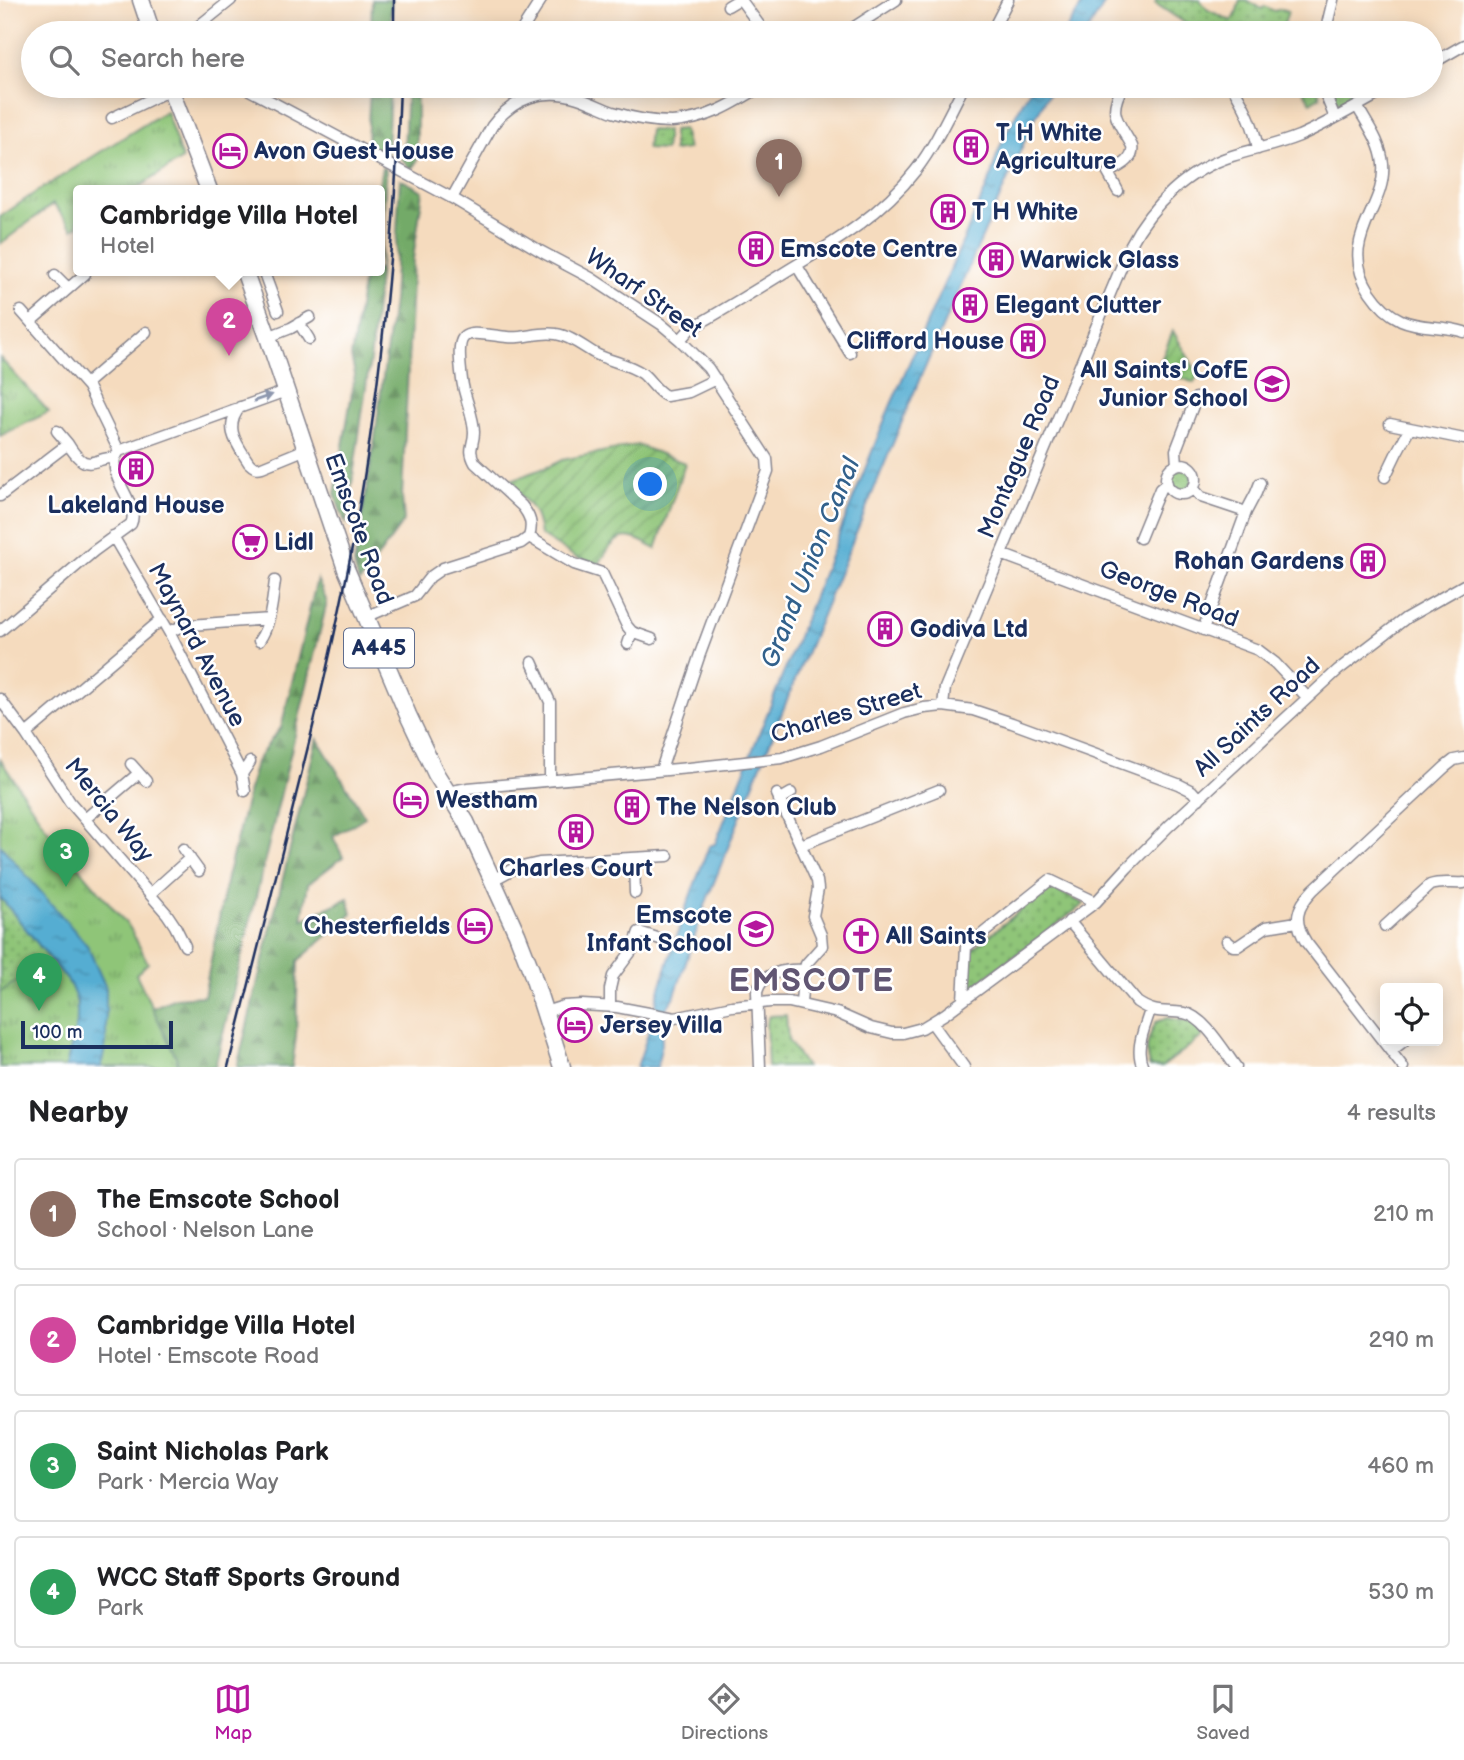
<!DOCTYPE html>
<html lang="en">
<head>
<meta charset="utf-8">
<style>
	:root { --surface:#fff; --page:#f2f2f2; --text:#202124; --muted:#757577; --line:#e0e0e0; --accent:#b5179e }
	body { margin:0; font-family:"Balsamiq Sans",sans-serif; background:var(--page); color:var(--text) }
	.controls { position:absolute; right:21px; bottom:21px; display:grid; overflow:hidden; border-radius:7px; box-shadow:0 4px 18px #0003 }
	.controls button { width:63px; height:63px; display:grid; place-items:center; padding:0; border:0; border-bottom:2px solid var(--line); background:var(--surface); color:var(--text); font:35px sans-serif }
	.scale { position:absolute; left:21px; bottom:18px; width:152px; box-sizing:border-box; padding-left:7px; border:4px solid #1b2f5e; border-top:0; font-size:19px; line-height:24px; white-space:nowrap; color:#1b2f5e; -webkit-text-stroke:5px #fff; paint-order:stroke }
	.you { position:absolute; left:651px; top:485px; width:24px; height:24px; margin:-18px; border:5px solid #fff; border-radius:50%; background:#1a73e8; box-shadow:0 0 0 10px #1a73e833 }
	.badge { display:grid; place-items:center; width:46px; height:46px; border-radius:50%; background:var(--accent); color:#fff; font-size:23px; font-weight:700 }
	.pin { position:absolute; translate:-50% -58px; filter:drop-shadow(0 2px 4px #0008) }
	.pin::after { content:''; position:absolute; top:37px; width:24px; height:21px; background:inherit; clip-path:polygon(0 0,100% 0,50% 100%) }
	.popup { position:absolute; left:73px; top:185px; width:312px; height:91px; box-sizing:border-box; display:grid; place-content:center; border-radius:7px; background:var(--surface); filter:drop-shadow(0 2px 5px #0005); font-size:23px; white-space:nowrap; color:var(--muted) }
	.popup b { font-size:26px; color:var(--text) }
	.popup::after { content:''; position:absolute; left:50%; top:100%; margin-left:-14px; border:14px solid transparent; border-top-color:var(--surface) }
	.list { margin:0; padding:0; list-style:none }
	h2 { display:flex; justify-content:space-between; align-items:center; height:91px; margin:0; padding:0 28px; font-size:30px }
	h2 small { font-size:23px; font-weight:400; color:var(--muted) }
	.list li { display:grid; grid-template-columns:46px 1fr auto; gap:21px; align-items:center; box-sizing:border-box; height:112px; margin:0 14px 14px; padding:0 14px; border:2px solid var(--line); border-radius:7px }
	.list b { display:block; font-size:26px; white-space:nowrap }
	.list p { margin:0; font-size:23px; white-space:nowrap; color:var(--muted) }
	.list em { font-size:23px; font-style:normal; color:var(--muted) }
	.icon { flex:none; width:38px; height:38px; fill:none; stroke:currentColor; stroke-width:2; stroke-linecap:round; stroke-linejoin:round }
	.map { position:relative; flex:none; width:1464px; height:1067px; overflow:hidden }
	.search { position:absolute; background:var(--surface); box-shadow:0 4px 18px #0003; left:21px; right:21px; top:21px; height:77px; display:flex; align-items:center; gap:18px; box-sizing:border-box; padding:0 24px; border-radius:38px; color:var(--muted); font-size:26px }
	.sheet { height:595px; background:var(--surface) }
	nav { display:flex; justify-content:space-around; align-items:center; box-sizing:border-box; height:98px; border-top:2px solid var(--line); background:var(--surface); font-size:19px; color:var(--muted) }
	nav a { display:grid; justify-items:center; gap:4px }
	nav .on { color:var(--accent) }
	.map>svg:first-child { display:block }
</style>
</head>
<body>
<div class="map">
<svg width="1464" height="1067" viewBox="0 0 1464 1067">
	<defs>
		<pattern id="grass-dots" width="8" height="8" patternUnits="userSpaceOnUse" patternTransform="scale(1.75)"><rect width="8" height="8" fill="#8fc578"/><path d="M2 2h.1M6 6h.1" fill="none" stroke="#74a066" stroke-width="1.8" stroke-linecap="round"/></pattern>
		<pattern id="forest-firs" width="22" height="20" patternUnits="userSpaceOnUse" patternTransform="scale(1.75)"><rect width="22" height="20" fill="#73aa68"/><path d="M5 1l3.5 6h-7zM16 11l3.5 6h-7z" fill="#5e8b59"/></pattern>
		<pattern id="park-tufts" width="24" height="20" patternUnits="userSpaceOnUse" patternTransform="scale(1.75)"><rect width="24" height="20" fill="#8fc578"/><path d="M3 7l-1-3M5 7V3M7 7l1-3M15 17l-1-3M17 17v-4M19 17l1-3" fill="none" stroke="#74a066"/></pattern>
		<pattern id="garden-furrows" width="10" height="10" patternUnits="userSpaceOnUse" patternTransform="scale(1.75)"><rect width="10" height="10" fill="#8fc578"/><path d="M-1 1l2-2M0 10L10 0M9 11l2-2" fill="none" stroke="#74a066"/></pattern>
		<pattern id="water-ripples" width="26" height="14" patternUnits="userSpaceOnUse" patternTransform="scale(1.75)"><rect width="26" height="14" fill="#55add2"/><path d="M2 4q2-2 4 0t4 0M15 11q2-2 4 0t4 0" fill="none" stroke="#468dae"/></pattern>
	</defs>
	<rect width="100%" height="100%" fill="#fff"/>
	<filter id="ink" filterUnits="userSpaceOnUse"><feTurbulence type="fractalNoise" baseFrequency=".0143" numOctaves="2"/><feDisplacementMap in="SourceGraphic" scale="14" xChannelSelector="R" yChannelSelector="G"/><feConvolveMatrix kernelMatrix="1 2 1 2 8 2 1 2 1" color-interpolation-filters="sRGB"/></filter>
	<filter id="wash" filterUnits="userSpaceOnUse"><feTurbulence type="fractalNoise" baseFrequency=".00686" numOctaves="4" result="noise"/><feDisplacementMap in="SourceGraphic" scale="28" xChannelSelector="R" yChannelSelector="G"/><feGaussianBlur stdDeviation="1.57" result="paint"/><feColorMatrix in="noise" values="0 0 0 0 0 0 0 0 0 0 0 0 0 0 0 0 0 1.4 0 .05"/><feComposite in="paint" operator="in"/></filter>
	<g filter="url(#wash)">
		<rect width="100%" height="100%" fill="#f5dbbe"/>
		<!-- grass -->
		<path fill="url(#grass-dots)" stroke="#557a6b" stroke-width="2" d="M1156 0H1200L1208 10 1231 21 1236 14 1240 0H1246L1262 9 1265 6 1274 11 1282 9 1288 11 1282 31 1291 33H1200L1155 3Z
			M1330 86H1375L1341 105 1335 98Z
			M683 129 688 149 673 151V130Z
			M649 130 667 131 665 150 647 149Z
			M1170 479a11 11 0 1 1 22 0a11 11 0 1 1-22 0Z
			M1049 887 1084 904 967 991 969 952Z
			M0 897 51 960 0 992Z
			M786 1015 788 1040 806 1067H768L766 1023 769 1016Z
			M1167 1018 1192 1022 1197 1025 1203 1036 1162 1067H1150C1143 1052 1149 1036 1156 1022Z"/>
		<!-- forest -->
		<path fill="url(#forest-firs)" stroke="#476c63" stroke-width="2" d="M372 0H391V33H371Z
			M370 86H390L387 156 367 144Z
			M407 86H417V161L412 168 408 167 401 158 404 151Z
			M382 167 386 170 380 266 371 353 346 524 339 507 335 494 355 374 351 357 365 270H380L378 190Z
			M400 179 423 191 413 259 402 497 404 521 359 583 354 564 374 445 393 301Z
			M317 579 327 602 215 1067H178L176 1057 152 1008 175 998 204 996 227 877 256 762 271 740 281 728Z
			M317 738 365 817 333 837 343 857 308 884 302 920 348 898 352 914 298 961 296 1037 292 1067H237Z"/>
		<!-- park -->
		<path fill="url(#park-tufts)" stroke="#557a6b" stroke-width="2" d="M1300 86H1317L1320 97 1311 102Z
			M166 111 182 159 134 190H78V226L73 229 53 204 0 244V217L33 194Z
			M0 358 49 412 0 436Z
			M0 759 46 828 130 928 148 963 136 974 176 1057 178 1067H100L106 1043 0 846Z
			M51 960C57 967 63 974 68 981 86 1007 73 1039 66 1067H0V992Z"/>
		<!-- garden -->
		<path fill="url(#garden-furrows)" stroke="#557a6b" stroke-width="2" d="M1173 331 1198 374 1194 383 1158 368Z
			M637 445 685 463 656 549C624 531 618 532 599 564L577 558 540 535C537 507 526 501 506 482L550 466 562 460Z"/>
		<!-- water -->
		<path fill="url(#water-ripples)" stroke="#386e98" stroke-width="2" d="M1085 0H1107L1086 33H1064Z
			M1032 86H1053L1033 122 920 378 791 690 707 900 674 998 665 1010 661 1021 662 1043 657 1067H637L652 1022 654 1019 657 997 685 910 709 846 715 844 889 409 991 177C997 145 1016 114 1032 86Z
			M0 845 87 945 106 988V1043L101 1067H66L77 1022V1001L69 982 0 897Z"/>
	</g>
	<g filter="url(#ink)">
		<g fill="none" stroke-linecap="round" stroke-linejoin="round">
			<!-- street casing -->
			<g stroke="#88858e" stroke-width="13">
				<path id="street" d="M741 0 765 33
					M728 6 738 0
					M190 33 231 0
					M520 33 541 0
					M845 33 896 0
					M991 33 1008 0
					M1325 33 1333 0
					M1431 64 1464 45
					M242 86 452 198 542 252 591 278 661 324 680 340 708 368 767 459 768 471 700 654 661 770
					M524 86 527 98
					M1232 86C1245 106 1254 125 1258 149
					M1322 86 1335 118
					M1357 106C1367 124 1381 142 1383 164 1387 209 1336 240 1370 292 1378 304 1388 314 1401 320 1421 329 1443 325 1464 332
					M112 118 170 90
					M1118 191 1108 173C1119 166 1135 161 1132 146 1118 120 1107 114 1123 86
					M452 198 492 126C513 98 544 87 578 98 590 102 602 108 613 112 632 118 653 122 672 122 707 120 733 104 762 86
					M797 266 850 353
					M263 270 278 311
					M55 275 68 288
					M21 311 88 387
					M31 321 85 274
					M299 323 309 339
					M268 337 291 328 310 317
					M680 340 690 329 702 322C732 305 761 287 790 269 837 241 882 214 916 170 936 144 949 114 964 86
					M240 407C223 428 237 444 249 463 253 467 256 469 262 467L306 449
					M1390 424 1464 439
					M57 431 68 444
					M119 451 88 387V382L146 332
					M1166 479a15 15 0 1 1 30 0a15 15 0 1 1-30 0Z
					M1177 465 1176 450 1196 398
					M1385 477 1397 452 1410 428
					M1193 488 1201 497 1246 512
					M0 496 68 444C71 449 75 455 80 459 90 469 103 455 115 458L119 451 286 391
					M113 536 169 632 242 774
					M529 537 574 564 602 573 627 626 632 632 652 639
					M1140 538 1160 489 1167 483
					M1001 554 1258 650 1275 663 1307 697
					M366 617 415 596 430 577 443 568 521 543 529 537C533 524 530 516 522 506L475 463C467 448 474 446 474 432 474 416 464 397 462 380 455 325 462 332 508 337 524 339 540 331 556 334 570 336 582 346 594 353 610 362 628 363 643 374 651 381 656 391 666 396L689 392 716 379
					M1203 630 1246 512 1256 493 1260 483
					M0 631 94 551 131 524C140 505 110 481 115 458
					M169 632 180 627 191 625 269 619
					M259 641C271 624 272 602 275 581
					M628 644 632 632
					M532 662 550 702V780
					M0 699 26 734 70 802 167 914 175 926 185 946
					M943 706 945 688 1130 246C1151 205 1188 170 1232 156 1254 149 1277 145 1299 136 1331 122 1362 103 1393 86
					M26 734 162 619
					M131 764 146 781
					M245 791 242 774 250 762
					M447 792 468 788 689 768 782 758 821 746 904 713 924 708 943 706 973 710 1012 723 1178 784 1192 791 1199 799
					M777 794 817 881 818 889 813 916 821 935 822 946 806 964 803 975 801 1004
					M779 800 791 793
					M85 819 139 773
					M801 845 939 790
					M183 849 199 871
					M634 859 635 893
					M493 880 513 869 539 863 668 856
					M150 894 190 858
					M1069 921 1137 1002C1156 1015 1164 1010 1184 1013 1204 1016 1224 1051 1236 1067
					M1385 926 1430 885C1441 881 1453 884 1464 883
					M1227 941 1233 946H1238L1266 927 1297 922
					M963 1000 966 947 1050 880 1096 902
					M610 1007V989L613 976 633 949 639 932 669 942
					M545 1012 564 1006 582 1005 617 1007 675 1018 732 1006 770 1002H789L837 1013 871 1028 892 1033H903L922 1028 945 1014 1096 902 1127 868 1169 826 1338 670 1406 618 1464 585
					M932 1023 964 1067
					M1391 1051 1404 1041
					M760 1067 757 992C762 972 786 969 804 970
					M1143 1067C1134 1048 1145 1028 1150 1010
					M1403 1067 1306 942C1293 921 1296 908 1313 890L1445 767 1454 760 1464 758"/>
			</g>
			<!-- primary casing -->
			<g stroke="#88858e" stroke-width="19">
				<path id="primary" d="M141 0 152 33
					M169 86 209 190
					M244 270 268 337 346 569 408 715 436 774 466 822 517 934 531 970 562 1067"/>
			</g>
			<!-- street -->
			<use href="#street" stroke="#fff" stroke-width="10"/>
			<!-- primary -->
			<use href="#primary" stroke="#fff" stroke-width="16"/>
			<!-- rail -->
			<path stroke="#1b2f5e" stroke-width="2.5" d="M394 33V0
				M228 1067C251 976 274 886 296 795 318 708 339 621 355 532 381 385 395 235 400 86"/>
		</g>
		<!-- one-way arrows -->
		<defs><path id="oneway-solid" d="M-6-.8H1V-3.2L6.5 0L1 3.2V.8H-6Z" transform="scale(1.75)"/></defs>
		<use fill="#8d97ae" href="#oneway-solid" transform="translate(263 398) rotate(-19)"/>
	</g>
	<!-- icons -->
	<defs>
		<g id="building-ring" transform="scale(1.75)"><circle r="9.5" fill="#fff" stroke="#b5179e" stroke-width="1.5"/><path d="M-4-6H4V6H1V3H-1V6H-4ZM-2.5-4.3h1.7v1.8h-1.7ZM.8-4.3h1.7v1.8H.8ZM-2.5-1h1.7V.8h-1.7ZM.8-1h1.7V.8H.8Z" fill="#b5179e"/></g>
		<g id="hotel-ring" transform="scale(1.75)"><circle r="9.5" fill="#fff" stroke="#b5179e" stroke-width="1.5"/><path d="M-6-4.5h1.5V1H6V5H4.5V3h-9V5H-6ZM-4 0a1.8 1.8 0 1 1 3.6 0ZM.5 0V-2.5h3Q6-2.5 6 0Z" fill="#b5179e"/></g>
		<g id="school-ring" transform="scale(1.75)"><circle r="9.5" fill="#fff" stroke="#b5179e" stroke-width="1.5"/><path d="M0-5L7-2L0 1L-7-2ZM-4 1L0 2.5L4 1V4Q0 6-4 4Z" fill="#b5179e"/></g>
		<g id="supermarket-ring" transform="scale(1.75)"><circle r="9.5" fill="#fff" stroke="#b5179e" stroke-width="1.5"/><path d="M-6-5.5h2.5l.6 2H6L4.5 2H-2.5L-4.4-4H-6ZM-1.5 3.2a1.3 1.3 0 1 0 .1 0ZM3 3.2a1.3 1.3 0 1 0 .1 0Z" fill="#b5179e"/></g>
		<g id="church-ring" transform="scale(1.75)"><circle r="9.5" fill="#fff" stroke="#b5179e" stroke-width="1.5"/><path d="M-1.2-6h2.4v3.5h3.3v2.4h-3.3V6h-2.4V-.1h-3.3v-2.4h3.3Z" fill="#b5179e"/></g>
	</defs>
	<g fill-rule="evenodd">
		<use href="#building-ring" x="971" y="147"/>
		<use href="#hotel-ring" x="230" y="151"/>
		<use href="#building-ring" x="948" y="212"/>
		<use href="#building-ring" x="756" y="249"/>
		<use href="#building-ring" x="996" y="260"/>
		<use href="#building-ring" x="970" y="305"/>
		<use href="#building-ring" x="1028" y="341"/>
		<use href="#school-ring" x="1272" y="384"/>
		<use href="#building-ring" x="136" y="469"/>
		<use href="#supermarket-ring" x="250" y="542"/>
		<use href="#building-ring" x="1368" y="561"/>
		<use href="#building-ring" x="885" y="629"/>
		<use href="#hotel-ring" x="411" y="800"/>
		<use href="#building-ring" x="632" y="807"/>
		<use href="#building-ring" x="576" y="832"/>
		<use href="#hotel-ring" x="475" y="926"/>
		<use href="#school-ring" x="756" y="929"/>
		<use href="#church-ring" x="861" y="936"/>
		<use href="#hotel-ring" x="575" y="1025"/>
	</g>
	<g text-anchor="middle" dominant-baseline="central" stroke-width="5" stroke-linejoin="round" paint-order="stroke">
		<!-- shield labels -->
		<rect fill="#fff" stroke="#5f6d8e" stroke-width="2" x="344" y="628.5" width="70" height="39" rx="5"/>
		<g font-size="23" font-weight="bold" fill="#1b2f5e">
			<text x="379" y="648">A445</text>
		</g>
		<!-- poi labels -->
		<g font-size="24" font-weight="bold" fill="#1b2f5e" stroke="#fff" text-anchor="start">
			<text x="996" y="133">T H White<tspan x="996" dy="28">Agriculture</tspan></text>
			<text x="254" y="151">Avon Guest House</text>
			<text x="972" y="212">T H White</text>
			<text x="780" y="249">Emscote Centre</text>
			<text x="1020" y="260">Warwick Glass</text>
			<text x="995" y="305">Elegant Clutter</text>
			<text x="1004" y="341" text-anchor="end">Clifford House</text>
			<text x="1248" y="370" text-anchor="end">All Saints' CofE<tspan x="1248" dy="28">Junior School</tspan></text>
			<text x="136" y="505" text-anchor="middle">Lakeland House</text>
			<text x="274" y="542">Lidl</text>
			<text x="1344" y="561" text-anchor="end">Rohan Gardens</text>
			<text x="910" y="629">Godiva Ltd</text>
			<text x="436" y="800">Westham</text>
			<text x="656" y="807">The Nelson Club</text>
			<text x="576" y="868" text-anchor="middle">Charles Court</text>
			<text x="732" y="915" text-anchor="end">Emscote<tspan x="732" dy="28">Infant School</tspan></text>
			<text x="450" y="926" text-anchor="end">Chesterfields</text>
			<text x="886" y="936">All Saints</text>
			<text x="600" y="1025">Jersey Villa</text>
		</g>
		<!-- street labels -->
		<g font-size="24" fill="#1b2f5e" stroke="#fff">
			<text transform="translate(644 293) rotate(35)">Wharf Street</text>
			<text transform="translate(1019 457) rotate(-67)">Montague Road</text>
			<text transform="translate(359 529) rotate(70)">Emscote Road</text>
			<text transform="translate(1169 594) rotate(21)">George Road</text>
			<text transform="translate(197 645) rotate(62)">Maynard Avenue</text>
			<text transform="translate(846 713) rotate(-17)">Charles Street</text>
			<text transform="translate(1257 717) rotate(-43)">All Saints Road</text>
			<text transform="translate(109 810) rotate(51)">Mercia Way</text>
		</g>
		<!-- water labels -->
		<g font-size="26" font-style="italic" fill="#32618c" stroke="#fff">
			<text transform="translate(811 563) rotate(-68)">Grand Union Canal</text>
		</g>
		<!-- district labels -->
		<g font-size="32" font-weight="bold" letter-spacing="2" fill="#615673" stroke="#fff">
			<text x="812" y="981">EMSCOTE</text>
		</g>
	</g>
</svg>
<div class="controls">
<button><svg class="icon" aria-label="locate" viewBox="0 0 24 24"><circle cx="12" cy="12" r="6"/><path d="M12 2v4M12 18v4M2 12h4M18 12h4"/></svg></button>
</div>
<div class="scale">100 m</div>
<div class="you"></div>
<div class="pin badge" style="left:779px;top:197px;background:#8d6e63">1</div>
<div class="pin badge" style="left:229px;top:356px;background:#d1479c">2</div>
<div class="popup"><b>Cambridge Villa Hotel</b>Hotel</div>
<div class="pin badge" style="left:66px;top:887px;background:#2e9e5b">3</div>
<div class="pin badge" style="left:39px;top:1011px;background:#2e9e5b">4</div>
<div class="search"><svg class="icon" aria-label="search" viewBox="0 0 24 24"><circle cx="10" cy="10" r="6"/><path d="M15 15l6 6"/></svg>Search here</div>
</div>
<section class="sheet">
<h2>Nearby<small>4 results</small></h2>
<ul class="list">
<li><span class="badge" style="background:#8d6e63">1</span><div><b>The Emscote School</b><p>School · Nelson Lane</p></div><em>210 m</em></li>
<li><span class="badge" style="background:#d1479c">2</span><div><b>Cambridge Villa Hotel</b><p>Hotel · Emscote Road</p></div><em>290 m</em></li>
<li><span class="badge" style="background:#2e9e5b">3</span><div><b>Saint Nicholas Park</b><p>Park · Mercia Way</p></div><em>460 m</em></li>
<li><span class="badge" style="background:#2e9e5b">4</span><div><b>WCC Staff Sports Ground</b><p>Park</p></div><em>530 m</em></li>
</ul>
</section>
<nav>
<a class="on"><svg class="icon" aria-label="map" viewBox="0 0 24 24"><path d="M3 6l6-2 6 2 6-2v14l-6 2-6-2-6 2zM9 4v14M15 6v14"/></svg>Map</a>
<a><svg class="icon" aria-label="directions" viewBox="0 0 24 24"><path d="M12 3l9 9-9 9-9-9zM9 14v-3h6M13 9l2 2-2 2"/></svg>Directions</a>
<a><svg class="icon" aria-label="saved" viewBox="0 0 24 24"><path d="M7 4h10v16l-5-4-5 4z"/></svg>Saved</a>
</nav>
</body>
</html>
